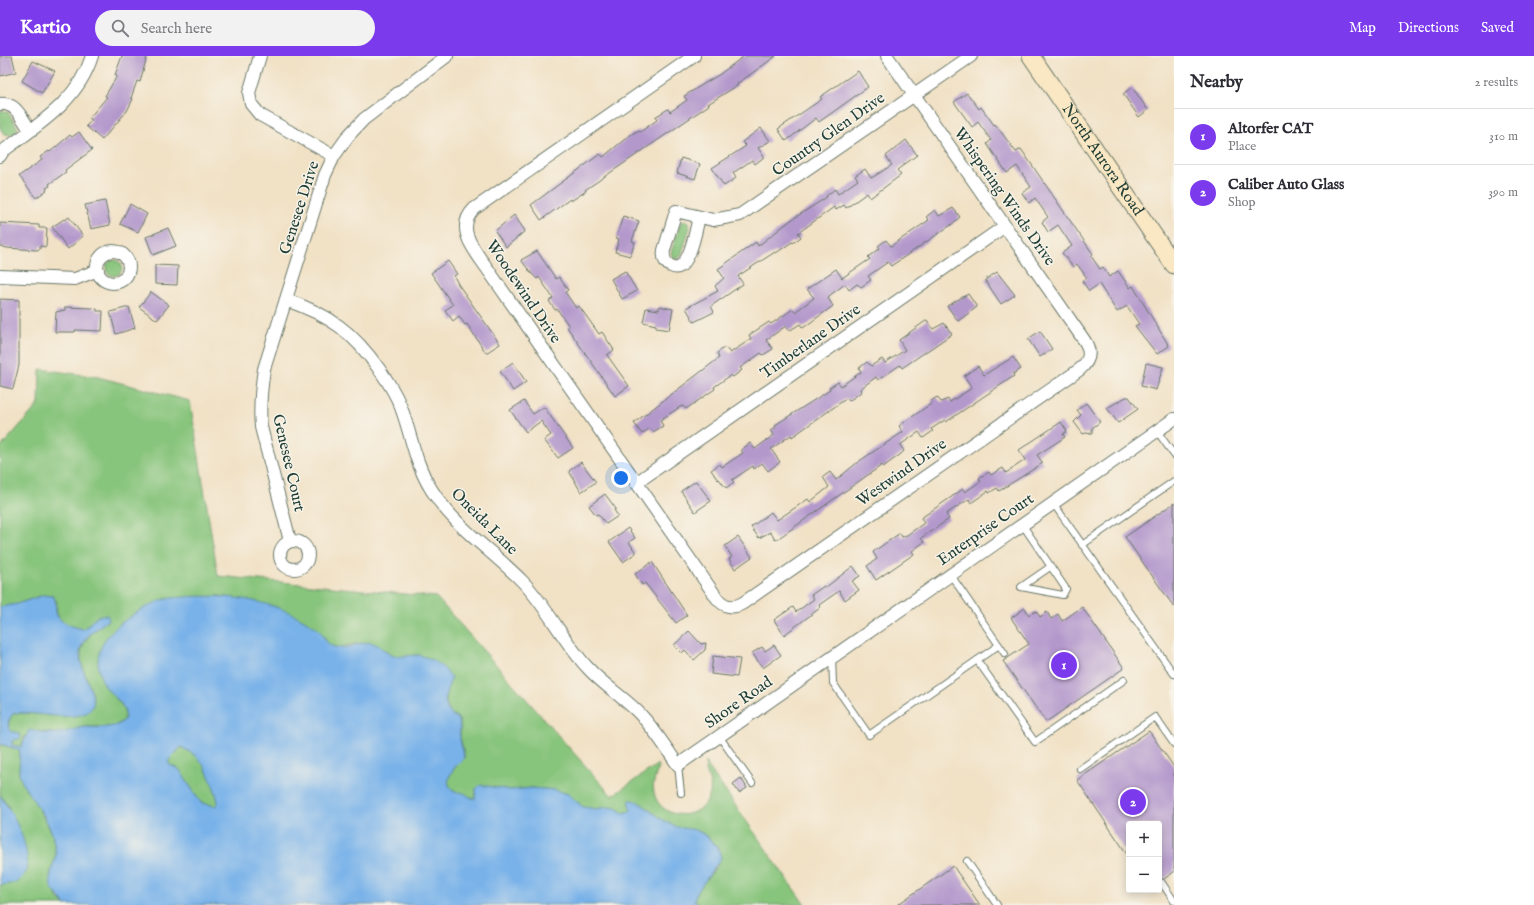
<!DOCTYPE html>
<html lang="en">
<head>
<meta charset="utf-8">
<style>
	:root { --surface:#fff; --page:#f2f2f3; --text:#2b2b33; --muted:#7c7c81; --line:#e1e1e2; --accent:#7c3aed }
	body { margin:0; font-family:"IM FELL English",serif; background:var(--page); color:var(--text) }
	.controls { position:absolute; right:12px; bottom:12px; display:grid; overflow:hidden; border-radius:4px; box-shadow:0 2px 10px #0003 }
	.controls button { width:36px; height:36px; display:grid; place-items:center; padding:0; border:0; border-bottom:1px solid var(--line); background:var(--surface); color:var(--text); font:20px sans-serif }
	.you { position:absolute; left:621px; top:422px; width:14px; height:14px; margin:-10px; border:3px solid #fff; border-radius:50%; background:#1a73e8; box-shadow:0 0 0 6px #1a73e833 }
	.badge { display:grid; place-items:center; width:26px; height:26px; border-radius:50%; background:var(--accent); color:#fff; font-size:13px; font-weight:700 }
	.pin { position:absolute; translate:-50% -50%; border:2px solid #fff; box-shadow:0 1px 4px #0006 }
	.list { margin:0; padding:0; list-style:none }
	h2 { display:flex; justify-content:space-between; align-items:center; height:52px; margin:0; padding:0 16px; font-size:17px }
	h2 small { font-size:13px; font-weight:400; color:var(--muted) }
	.list li { display:grid; grid-template-columns:26px 1fr auto; gap:12px; align-items:center; box-sizing:border-box; height:56px; padding:0 16px; border-top:1px solid var(--line) }
	.list b { display:block; font-size:15px; white-space:nowrap }
	.list p { margin:0; font-size:13px; white-space:nowrap; color:var(--muted) }
	.list em { font-size:13px; font-style:normal; color:var(--muted) }
	.icon { flex:none; width:22px; height:22px; fill:none; stroke:currentColor; stroke-width:2; stroke-linecap:round; stroke-linejoin:round }
	.map { position:relative; flex:none; width:1174px; height:849px; overflow:hidden }
	header { display:flex; align-items:center; gap:24px; box-sizing:border-box; height:56px; padding:0 20px; background:var(--accent); color:#fff }
	header strong { font-size:19px }
	nav { display:flex; gap:22px; margin-inline-start:auto; font-size:14px }
	.search { width:280px; height:36px; background:var(--page); display:flex; align-items:center; gap:10px; box-sizing:border-box; padding:0 14px; border-radius:22px; color:var(--muted); font-size:15px }
	main { display:flex }
	aside { flex:1; background:var(--surface) }
	.map>svg:first-child { display:block }
</style>
</head>
<body>
<header>
<strong>Kartio</strong>
<div class="search"><svg class="icon" aria-label="search" viewBox="0 0 24 24"><circle cx="10" cy="10" r="6"/><path d="M15 15l6 6"/></svg>Search here</div>
<nav><a>Map</a><a>Directions</a><a>Saved</a></nav>
</header>
<main>
<div class="map">
<svg width="1174" height="849" viewBox="0 0 1174 849">
	<rect width="100%" height="100%" fill="#f7f3e8"/>
	<filter id="ink" filterUnits="userSpaceOnUse"><feTurbulence type="fractalNoise" baseFrequency=".025" numOctaves="2"/><feDisplacementMap in="SourceGraphic" scale="8" xChannelSelector="R" yChannelSelector="G"/><feConvolveMatrix kernelMatrix="1 2 1 2 8 2 1 2 1" color-interpolation-filters="sRGB"/></filter>
	<filter id="wash" filterUnits="userSpaceOnUse"><feTurbulence type="fractalNoise" baseFrequency=".012" numOctaves="4" result="noise"/><feDisplacementMap in="SourceGraphic" scale="16" xChannelSelector="R" yChannelSelector="G"/><feGaussianBlur stdDeviation="0.9" result="paint"/><feColorMatrix in="noise" values="0 0 0 0 0 0 0 0 0 0 0 0 0 0 0 0 0 1.4 0 .05"/><feComposite in="paint" operator="in"/></filter>
	<g filter="url(#wash)">
		<rect width="100%" height="100%" fill="#f1e1c5"/>
		<!-- green -->
		<path fill="#87c47b" stroke="#538058" d="M0 54 8 56 18 72 14 79 4 78 0 72Z
			M687 164 690 171 681 200 677 203H673L671 197 680 168 681 166Z
			M106 212a8 8 0 1 1 16 0a8 8 0 1 1-16 0Z
			M40 313 98 321 190 345 218 520 436 541 612 740 658 708C660 714 651 724 654 737 660 762 694 766 707 745 716 729 705 721 705 706L805 849H699L694 845C698 830 709 822 717 810 720 806 719 799 720 794 715 789 709 781 702 777 695 773 688 775 681 773 667 768 652 759 642 748L631 755 623 757 616 752 606 751 597 753 583 751 568 738 555 734 532 732 511 734 492 731 476 733 475 744C470 742 468 740 464 738 461 736 457 737 455 735 439 727 456 709 464 702V695L460 682V667L458 662 450 657 446 646V634L418 599 402 601 391 599 384 594 359 587 336 592 328 589 323 579 276 551 220 540 166 543 140 555 121 567 105 583 106 630 123 651 125 658 123 665 113 671H84L56 678 37 675 24 681 21 691 12 689V685L15 684C9 674 5 667 14 657L75 659 93 639C78 600 71 591 108 564L99 559 83 573C65 569 54 565 57 545L44 539 17 548 0 551V392L39 348Z
			M0 688 20 694 19 717 52 777 56 798 50 821 57 841 65 849H0V829L14 826 9 751 0 739Z
			M181 691C185 693 194 698 197 701 205 707 217 736 218 747L215 750 201 747 179 713 170 709 168 705Z"/>
		<!-- water -->
		<path fill="#79b2e9" stroke="#4c788e" fill-rule="evenodd" d="M44 539 53 540C57 546 55 548 56 555 56 566 74 571 83 573 91 568 98 555 108 560V564C98 572 84 580 81 592 75 610 101 642 91 653 79 668 32 655 14 657 8 663 7 668 10 675L19 677 21 682 12 685V689L21 691 29 674C38 675 47 678 56 677 66 677 75 672 85 671 95 671 128 675 125 656 123 646 111 639 105 630 85 595 111 572 139 555 147 551 157 545 166 543 172 541 178 542 184 541 224 538 269 543 304 564 309 567 315 570 319 574 325 581 326 589 335 591 347 595 360 584 373 587 380 589 385 596 391 599 400 602 409 599 418 599 431 601 445 611 452 622 447 632 441 646 450 657 453 661 457 660 459 665 461 670 459 676 460 681 460 688 464 695 464 702 456 709 439 727 455 735 457 737 461 736 464 737 468 739 470 742 475 743L476 733 480 729 511 734 532 732 555 734 568 738 583 751 597 753 606 751 616 752 623 757 631 755 629 748 630 744H634C647 750 657 761 670 768 678 772 683 772 691 773 704 775 720 790 721 802L696 838 694 845 699 849H65L51 831 50 821 56 798 52 777 44 760 23 729 19 717 20 694 0 688V551L17 548ZM181 691C185 693 194 698 197 701 205 707 217 736 218 747L215 750 201 747 179 713 170 709 168 705Z
			M0 739C15 760 53 828 0 829Z"/>
		<g id="blocks">
			<!-- building -->
			<path fill="#b398cc" d="M0 0H12L16 16 0 20Z
				M122 0H147L140 26 137 25 131 42 133 43 127 55 102 84 86 70 92 64 89 62 107 41 105 40 117 20 115 19Z
				M744 0H776L737 28 738 29 708 48 709 49 585 134 586 135 571 145 570 143 541 164 531 149 600 98 603 101 630 79 639 74 640 76 657 64 655 61 668 53 670 56 687 44 684 40 720 18Z
				M33 5 55 15 42 37 22 25Z
				M858 15 868 31 819 66 816 62 786 85 778 73 822 43 820 41Z
				M1132 31 1148 54 1139 61 1123 38Z
				M967 37 979 53 981 51 994 69 995 68 1016 96 1021 93 1093 198 1091 200 1100 213 1103 211 1109 221 1118 215 1130 232 1133 230 1169 290 1157 298 1135 270 1139 268 1127 250 1117 256 1099 228 1089 235 1082 225 1087 222 1077 208 1073 211 1062 197 1072 190 1058 169 1048 176 1042 166 1048 161 1035 142 1029 147 1022 137 1031 131 1017 110 1007 117 987 88 991 84 978 66 972 71 954 46Z
				M761 72 770 85 758 92 764 101 755 108 752 104 733 117 736 122 724 130 712 112 746 90 742 86Z
				M79 76 92 94 65 114 66 116 49 128 50 130 46 132 47 134 36 142 19 120 42 104 40 101 49 95 50 96 70 79 72 81Z
				M906 84 917 99 897 114 901 119 870 142 867 137 846 152 844 149 836 154 834 151 798 177 801 181 793 187 792 186 776 197 775 196 738 220 743 228 711 250 714 256 694 266 686 252 718 235 715 230 724 222 718 213 756 186 758 190 791 164 827 141 826 140 835 133 838 138 858 124 855 120 865 113 871 122 873 121 892 109 886 100Z
				M681 102 700 108 695 123 677 117Z
				M105 145 110 169 91 173 85 149Z
				M130 148 147 158 138 176 120 168Z
				M953 152 960 161 951 169 891 210 888 206 868 220 871 224 861 231 857 228 849 234 845 228 829 240 828 242 833 250 803 272 800 268 789 275 786 270 766 284 773 293 763 299 761 297 740 312 742 314 733 321 731 319 714 331 715 333 686 353 683 350 680 351 660 364 663 370 653 376 650 372 642 378 634 367 719 302 717 297 725 291 730 297 751 283 749 279 769 266 771 268 793 253 795 256 814 242 807 233 836 213 842 222 870 203 868 201 880 192 878 190 886 184 891 190 929 164 926 161 935 154 939 160Z
				M514 159 525 175 506 191 495 175Z
				M623 160 639 165 632 185 635 186 630 200 615 196 619 183 616 182Z
				M69 161 83 180 68 193 52 171 64 163 65 164Z
				M0 167 39 169V172H47L46 191 40 190V193L37 194 7 192 0 190Z
				M168 172 176 190 153 199 146 181Z
				M537 195 556 223 559 221 568 234 565 236 576 252 579 250 599 278 602 276 614 294 607 299 629 330 615 340 567 271 569 270 557 253 555 254 549 245 553 242 539 221 537 223 532 218 521 204Z
				M448 205 457 218 454 220 458 228 500 288 486 297 467 268 465 269 459 260 453 265 445 254 453 249 431 217Z
				M155 209 178 210 177 229 155 228Z
				M625 215 637 235 622 243 611 223Z
				M997 216 1015 239 1001 248 985 224Z
				M151 236 169 249 157 264 139 251Z
				M968 238 977 251 958 265 947 250Z
				M0 243 19 244V309L13 333 0 330Z
				M659 250 673 253 669 274 656 272V269L643 266 646 252 659 254Z
				M65 251 93 252 97 253V255H103L102 275 75 274V276H55L56 256 65 254Z
				M129 251 135 272 116 278 110 256Z
				M927 264 933 273 944 267 952 278 902 312 900 309 878 324 876 321 860 333 861 336 849 345 847 342 792 381 791 379 771 393 780 406 768 415 762 407 754 413 753 410 732 424 734 426 726 432 719 423 718 424 711 414 720 408 722 411 743 397 741 394 750 387 755 393 774 379 771 374 776 371 775 369 830 334 829 332 838 326 841 330 861 316 859 312 867 306 871 310 882 303 885 307 905 294 899 284Z
				M1040 275 1052 293 1040 301 1028 283Z
				M1013 301 1021 313 1013 318 1014 320 946 366 945 364 931 373 933 375 923 382 919 376 900 389 904 395 901 398 883 411 882 409 776 484 770 476 759 482 751 471 771 456 777 464 808 443 810 446 829 431 823 421 830 416 836 424 858 406 903 376 899 370 932 347 931 345 937 341 941 346 948 343 950 346 972 332 964 320 978 310 984 319Z
				M513 306 526 326 513 335 500 315Z
				M1146 307 1163 311 1156 334 1141 330Z
				M1126 341H1129L1138 353 1118 367 1107 352Z
				M524 345 533 358 544 351 573 392 558 402 544 384 551 379 541 365 526 376 510 354Z
				M1086 347 1100 366 1092 372V378L1086 377 1083 378 1074 366 1081 359 1077 354Z
				M1061 366 1067 375 1063 378 1065 381 1037 399 1043 407 999 435 997 432 989 437 988 435 971 447 969 443 946 458 949 463 921 482 924 486 912 495 914 498 876 524 867 510 877 503 873 496 900 477 902 481 907 479 924 467 921 462 963 433 965 436 981 425 979 422 989 416 991 419 1003 412 1006 417 1025 404 1019 394Z
				M581 406 596 426 581 436 569 415Z
				M696 425 711 445 695 456 681 435Z
				M605 438 616 453 614 454 618 460 606 468 598 458 596 459 589 450Z
				M1174 447V551L1125 481Z
				M628 472 635 482 629 486 636 497 623 506 609 486Z
				M738 481 752 501 735 513 729 503 732 501 725 490Z
				M652 506 687 559 676 567 645 527 642 529 635 518Z
				M853 510 860 520 852 525 859 534 845 544 839 535 819 549 820 552 784 579 774 564 793 551 796 556 814 543 811 539 824 530 825 532Z
				M1082 551 1124 612 1046 666 1003 605 1029 588 1011 562 1025 552 1029 559 1036 555 1040 561 1047 556 1051 563 1058 558 1062 565Z
				M689 575 701 588 706 587 705 594 694 604 685 594 682 597 674 589Z
				M774 589 781 599 763 612 752 597 762 591 765 595Z
				M713 600 740 603 737 621 711 618Z
				M1149 675 1174 711V816L1164 823 1159 824V768H1129V801L1077 724Z
				M741 722 747 732 739 737 733 728Z
				M953 810 980 849H897Z"/>
		</g>
	</g>
	<g filter="url(#ink)">
		<use href="#blocks" fill-opacity="0" stroke="#687667" stroke-width="1"/>
		<g fill="none" stroke-linecap="round" stroke-linejoin="round">
			<!-- service casing -->
			<g stroke="#687667" stroke-width="8">
				<path id="service" d="M1157 375 1174 399
					M1053 447 1174 618
					M1022 468 1066 533 1063 539 1021 531 1050 511
					M1082 489 1174 425
					M950 518 1005 598
					M832 601 833 627 869 679 999 589
					M977 604 1035 686 1124 624
					M719 680 752 727
					M678 709 681 737
					M1080 713 1155 661 1174 688
					M967 805 997 849
					M1162 827 1174 845"/>
			</g>
			<!-- minor casing -->
			<g stroke="#687667" stroke-width="14">
				<path id="minor" d="M260 0 249 37 251 48 260 59 334 100
					M694 0 474 153C453 174 478 198 491 218L717 542C724 551 733 553 743 547L1079 314C1090 305 1092 296 1084 284L887 0
					M0 48C16 46 22 63 30 74
					M0 100 3 95C39 68 78 45 92 0
					M699 161C696 172 689 220 671 210 664 207 663 201 664 194L676 155 713 164 740 159 971 0
					M97 211a16 16 0 1 1 32 0a16 16 0 1 1-32 0Z
					M0 220 75 223 98 214
					M286 244C330 259 353 276 379 313 389 327 398 341 403 357 412 383 416 409 431 433 454 471 493 495 523 526 548 552 563 585 587 611 602 628 622 640 638 656 654 672 665 691 678 709L1174 363
					M636 427 1005 170
					M280 499a14 14 0 1 1 28 0a14 14 0 1 1-28 0Z
					M290 485 261 371C259 351 261 333 264 313L325 119 334 100 349 79 364 63 447 0"/>
			</g>
			<!-- secondary casing -->
			<g stroke="#687667" stroke-width="19">
				<g id="secondary">
					<path id="s1" d="M1031 0 1174 209"/>
				</g>
			</g>
			<!-- service -->
			<use href="#service" stroke="#fff" stroke-width="6"/>
			<!-- minor -->
			<use href="#minor" stroke="#fff" stroke-width="12"/>
			<!-- secondary -->
			<use href="#secondary" stroke="#fae7c3" stroke-width="17"/>
		</g>
	</g>
	<g text-anchor="middle" dominant-baseline="central" stroke-width="3" stroke-linejoin="round" paint-order="stroke">
		<!-- street labels -->
		<g font-size="16" fill="#1f3d34" stroke="#f7f3e8">
			<text transform="translate(829 79) rotate(-35)">Country Glen Drive</text>
			<text stroke="none"><textPath href="#s1" startOffset="126">North Aurora Road</textPath></text>
			<text transform="translate(1004 141) rotate(55)">Whispering Winds Drive</text>
			<text transform="translate(300 152) rotate(-72)">Genesee Drive</text>
			<text transform="translate(523 236) rotate(56)">Woodewind Drive</text>
			<text transform="translate(811 286) rotate(-35)">Timberlane Drive</text>
			<text transform="translate(288 407) rotate(77)">Genesee Court</text>
			<text transform="translate(902 417) rotate(-35)">Westwind Drive</text>
			<text transform="translate(484 466) rotate(45)">Oneida Lane</text>
			<text transform="translate(986 474) rotate(-35)">Enterprise Court</text>
			<text transform="translate(739 647) rotate(-35)">Shore Road</text>
		</g>
	</g>
</svg>
<div class="controls">
<button>+</button>
<button>−</button>
</div>
<div class="you"></div>
<div class="pin badge" style="left:1064px;top:609px">1</div>
<div class="pin badge" style="left:1133px;top:746px">2</div>
</div>
<aside>
<h2>Nearby<small>2 results</small></h2>
<ul class="list">
<li><span class="badge">1</span><div><b>Altorfer CAT</b><p>Place</p></div><em>310 m</em></li>
<li><span class="badge">2</span><div><b>Caliber Auto Glass</b><p>Shop</p></div><em>390 m</em></li>
</ul>
</aside>
</main>
</body>
</html>
